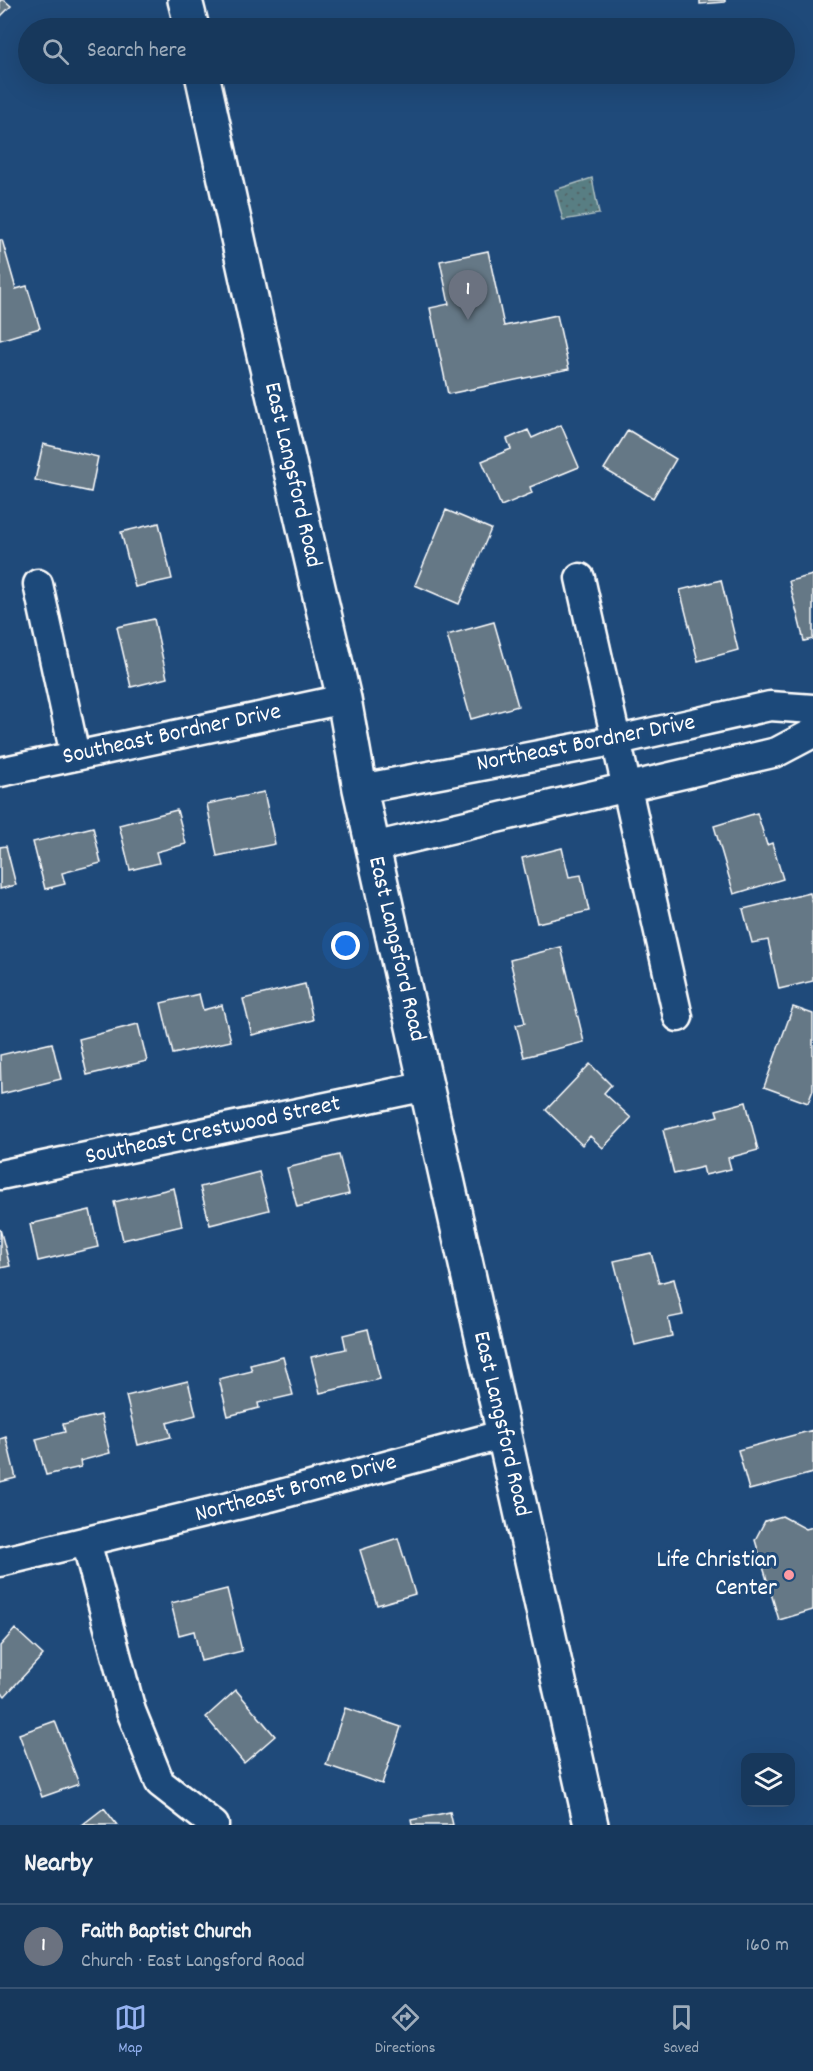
<!DOCTYPE html>
<html lang="en">
<head>
<meta charset="utf-8">
<style>
	:root { --surface:#17385c; --page:#244365; --text:#f1f3f6; --muted:#9eacbb; --line:#365272; --accent:#95b2f1 }
	body { margin:0; font-family:Dekko,sans-serif; background:var(--page); color:var(--text) }
	.controls { position:absolute; right:18px; bottom:18px; display:grid; overflow:hidden; border-radius:12px; box-shadow:0 6px 24px #0002 }
	.controls button { width:54px; height:54px; display:grid; place-items:center; padding:0; border:0; border-bottom:2px solid var(--line); background:var(--surface); color:var(--text); font:30px sans-serif }
	.you { position:absolute; left:346px; top:946px; width:21px; height:21px; margin:-15px; border:4px solid #fff; border-radius:50%; background:#1a73e8; box-shadow:0 0 0 9px #1a73e833 }
	.badge { display:grid; place-items:center; width:39px; height:39px; border-radius:50%; background:var(--accent); color:#fff; font-size:20px; font-weight:700 }
	.pin { position:absolute; translate:-50% -50px; filter:drop-shadow(0 2px 3px #0008) }
	.pin::after { content:''; position:absolute; top:32px; width:21px; height:18px; background:inherit; clip-path:polygon(0 0,100% 0,50% 100%) }
	.list { margin:0; padding:0; list-style:none }
	h2 { display:flex; justify-content:space-between; align-items:center; height:78px; margin:0; padding:0 24px; font-size:26px }
	h2 small { font-size:20px; font-weight:400; color:var(--muted) }
	.list li { display:grid; grid-template-columns:39px 1fr auto; gap:18px; align-items:center; box-sizing:border-box; height:84px; padding:0 24px; border-top:2px solid var(--line) }
	.list b { display:block; font-size:22px; white-space:nowrap }
	.list p { margin:0; font-size:20px; white-space:nowrap; color:var(--muted) }
	.list em { font-size:20px; font-style:normal; color:var(--muted) }
	.icon { flex:none; width:33px; height:33px; fill:none; stroke:currentColor; stroke-width:2; stroke-linecap:round; stroke-linejoin:round }
	.map { position:relative; flex:none; width:813px; height:1825px; overflow:hidden }
	.search { position:absolute; background:var(--surface); box-shadow:0 6px 24px #0002; left:18px; right:18px; top:18px; height:66px; display:flex; align-items:center; gap:15px; box-sizing:border-box; padding:0 21px; border-radius:33px; color:var(--muted); font-size:22px }
	.sheet { height:162px; background:var(--surface) }
	nav { display:flex; justify-content:space-around; align-items:center; box-sizing:border-box; height:84px; border-top:2px solid var(--line); background:var(--surface); font-size:16px; color:var(--muted) }
	nav a { display:grid; justify-items:center; gap:3px }
	nav .on { color:var(--accent) }
	.map>svg:first-child { display:block }
</style>
</head>
<body>
<div class="map">
<svg width="813" height="1825" viewBox="0 0 813 1825">
	<defs>
		<pattern id="grass-dots" width="8" height="8" patternUnits="userSpaceOnUse" patternTransform="scale(1.5)"><rect width="8" height="8" fill="#597e83"/><path d="M2 2h.1M6 6h.1" fill="none" stroke="#526568" stroke-width="1.8" stroke-linecap="round"/></pattern>
	</defs>
	<rect width="100%" height="100%" fill="#1f4a7a"/>
	<filter id="ink" filterUnits="userSpaceOnUse"><feTurbulence type="fractalNoise" baseFrequency=".0167" numOctaves="2"/><feDisplacementMap in="SourceGraphic" scale="12" xChannelSelector="R" yChannelSelector="G"/><feConvolveMatrix kernelMatrix="1 2 1 2 8 2 1 2 1" color-interpolation-filters="sRGB"/></filter>
	<g filter="url(#ink)">
		<!-- grass -->
		<path fill="url(#grass-dots)" stroke="#acbec1" stroke-width="1.5" d="M592 178 599 214 563 220 555 190Z"/>
		<!-- building -->
		<path fill="#657886" stroke="#fff" stroke-width="1.5" d="M0 0H4L11 6 0 17Z
			M700 0H725V2L700 4Z
			M0 240H2L16 289 27 286 40 328 0 340Z
			M488 251 504 326 557 315 569 369 448 394 430 308 449 304 440 261Z
			M561 425 579 467 530 487 532 493 501 506 482 461 511 449 507 439 528 430 532 438Z
			M628 430 676 459 653 498 604 469Z
			M43 444 98 457 91 492 35 480Z
			M446 510 491 529 459 604 415 585Z
			M159 523 172 579 135 587 121 532Z
			M813 575V639L804 641 789 581Z
			M721 580 738 650 698 661 680 590Z
			M154 619 167 678 131 687 117 627Z
			M494 622 518 706 471 719 447 635Z
			M264 792 275 844 217 856 207 804Z
			M177 810 186 844 156 852 159 863 130 870 119 825Z
			M757 813 767 845 772 843 783 879 734 894 714 826Z
			M93 827 101 863 62 873 65 884 45 889 33 842Z
			M6 846 16 885 0 889V847Z
			M562 848 569 877 581 875 589 911 537 923 522 858Z
			M810 893 813 904V981L779 989 768 940 752 943 743 909Z
			M561 947 584 1042 524 1057 516 1025 525 1023 510 960Z
			M305 984 313 1020 252 1035 243 999Z
			M199 994 203 1010 222 1005 231 1041 173 1054 161 1003Z
			M793 1007 813 1014V1090L808 1103 764 1087Z
			M138 1024 147 1061 87 1075 79 1039Z
			M52 1043 61 1079 1 1094 0 1055Z
			M590 1064 611 1085 604 1093 631 1118 603 1148 590 1136 582 1145 546 1110Z
			M746 1102 758 1150 728 1158 731 1169 705 1175 703 1167 674 1174 663 1130 718 1116 716 1110Z
			M339 1155 349 1194 297 1207 287 1168Z
			M259 1172 269 1210 210 1225 200 1187Z
			M174 1188 182 1226 123 1240 114 1202Z
			M90 1210 98 1247 38 1261 30 1224Z
			M0 1229 10 1266 0 1268Z
			M651 1253 659 1283 674 1279 683 1315 668 1318 672 1336 635 1345 614 1261Z
			M368 1329 380 1379 320 1393 311 1357 346 1349 343 1335Z
			M283 1357 293 1395 258 1403 259 1408 228 1416 219 1379 252 1371 250 1365Z
			M188 1381 196 1415 167 1423 171 1437 138 1445 126 1396Z
			M101 1415 110 1453 80 1461 81 1467 46 1475 36 1439 65 1432 63 1424Z
			M813 1430V1473L749 1490 738 1450Z
			M6 1437 16 1478 0 1482V1439Z
			M782 1516 806 1529 813 1527V1610L779 1620 755 1540 765 1521Z
			M398 1538 415 1594 377 1605 360 1550Z
			M227 1589 242 1651 201 1661 194 1631 179 1635 171 1603Z
			M15 1629 43 1655 5 1696 0 1691V1646Z
			M236 1690 275 1736 244 1763 206 1717Z
			M345 1708 401 1727 382 1784 326 1765Z
			M55 1721 79 1784 42 1797 19 1734Z
			M104 1808 117 1825H82Z
			M450 1812 453 1825H412L411 1820Z"/>
		<g fill="none" stroke-linecap="round" stroke-linejoin="round">
			<!-- street casing -->
			<g stroke="#fff" stroke-width="33">
				<path id="street" d="M580 578 678 1017
					M38 584 75 755
					M0 772 344 699
					M360 789 618 740 770 706 813 709
					M373 847 777 752 813 733
					M0 1175 427 1086
					M86 1541 131 1711 160 1783 214 1825
					M0 1562 270 1497 505 1434"/>
			</g>
			<!-- secondary casing -->
			<g stroke="#fff" stroke-width="38">
				<path id="secondary" d="M185 0 192 28
					M202 74 257 325 344 699 360 789 591 1825"/>
			</g>
			<!-- street -->
			<use href="#street" stroke="#1f4a7a" stroke-width="28"/>
			<!-- secondary -->
			<use href="#secondary" stroke="#1f4a7a" stroke-width="33"/>
		</g>
	</g>
	<!-- markers -->
	<circle fill="#ff9aa2" stroke="#1f4a7a" stroke-width="2" cx="789" cy="1575" r="6"/>
	<g text-anchor="middle" dominant-baseline="central" stroke-width="6" stroke-linejoin="round" paint-order="stroke">
		<!-- street labels -->
		<g font-size="24" fill="#fff" stroke="#1f4a7a">
			<text transform="translate(292 475) rotate(77)">East Langsford Road</text>
			<text transform="translate(172 735) rotate(-12)">Southeast Bordner Drive</text>
			<text transform="translate(586 744) rotate(-11)">Northeast Bordner Drive</text>
			<text transform="translate(396 949) rotate(77)">East Langsford Road</text>
			<text transform="translate(213 1131) rotate(-12)">Southeast Crestwood Street</text>
			<text transform="translate(501 1424) rotate(77)">East Langsford Road</text>
			<text transform="translate(296 1489) rotate(-15)">Northeast Brome Drive</text>
		</g>
		<!-- poi labels -->
		<g font-size="24" fill="#fff" stroke="#1f4a7a" text-anchor="end">
			<text x="777" y="1561">Life Christian<tspan x="777" dy="28">Center</tspan></text>
		</g>
	</g>
</svg>
<div class="controls">
<button><svg class="icon" aria-label="layers" viewBox="0 0 24 24"><path d="M12 4l9 5-9 5-9-5zM3 14l9 5 9-5"/></svg></button>
</div>
<div class="you"></div>
<div class="pin badge" style="left:468px;top:320px;background:#6b7280">1</div>
<div class="search"><svg class="icon" aria-label="search" viewBox="0 0 24 24"><circle cx="10" cy="10" r="6"/><path d="M15 15l6 6"/></svg>Search here</div>
</div>
<section class="sheet">
<h2>Nearby<small></small></h2>
<ul class="list">
<li><span class="badge" style="background:#6b7280">1</span><div><b>Faith Baptist Church</b><p>Church · East Langsford Road</p></div><em>160 m</em></li>
</ul>
</section>
<nav>
<a class="on"><svg class="icon" aria-label="map" viewBox="0 0 24 24"><path d="M3 6l6-2 6 2 6-2v14l-6 2-6-2-6 2zM9 4v14M15 6v14"/></svg>Map</a>
<a><svg class="icon" aria-label="directions" viewBox="0 0 24 24"><path d="M12 3l9 9-9 9-9-9zM9 14v-3h6M13 9l2 2-2 2"/></svg>Directions</a>
<a><svg class="icon" aria-label="saved" viewBox="0 0 24 24"><path d="M7 4h10v16l-5-4-5 4z"/></svg>Saved</a>
</nav>
</body>
</html>
